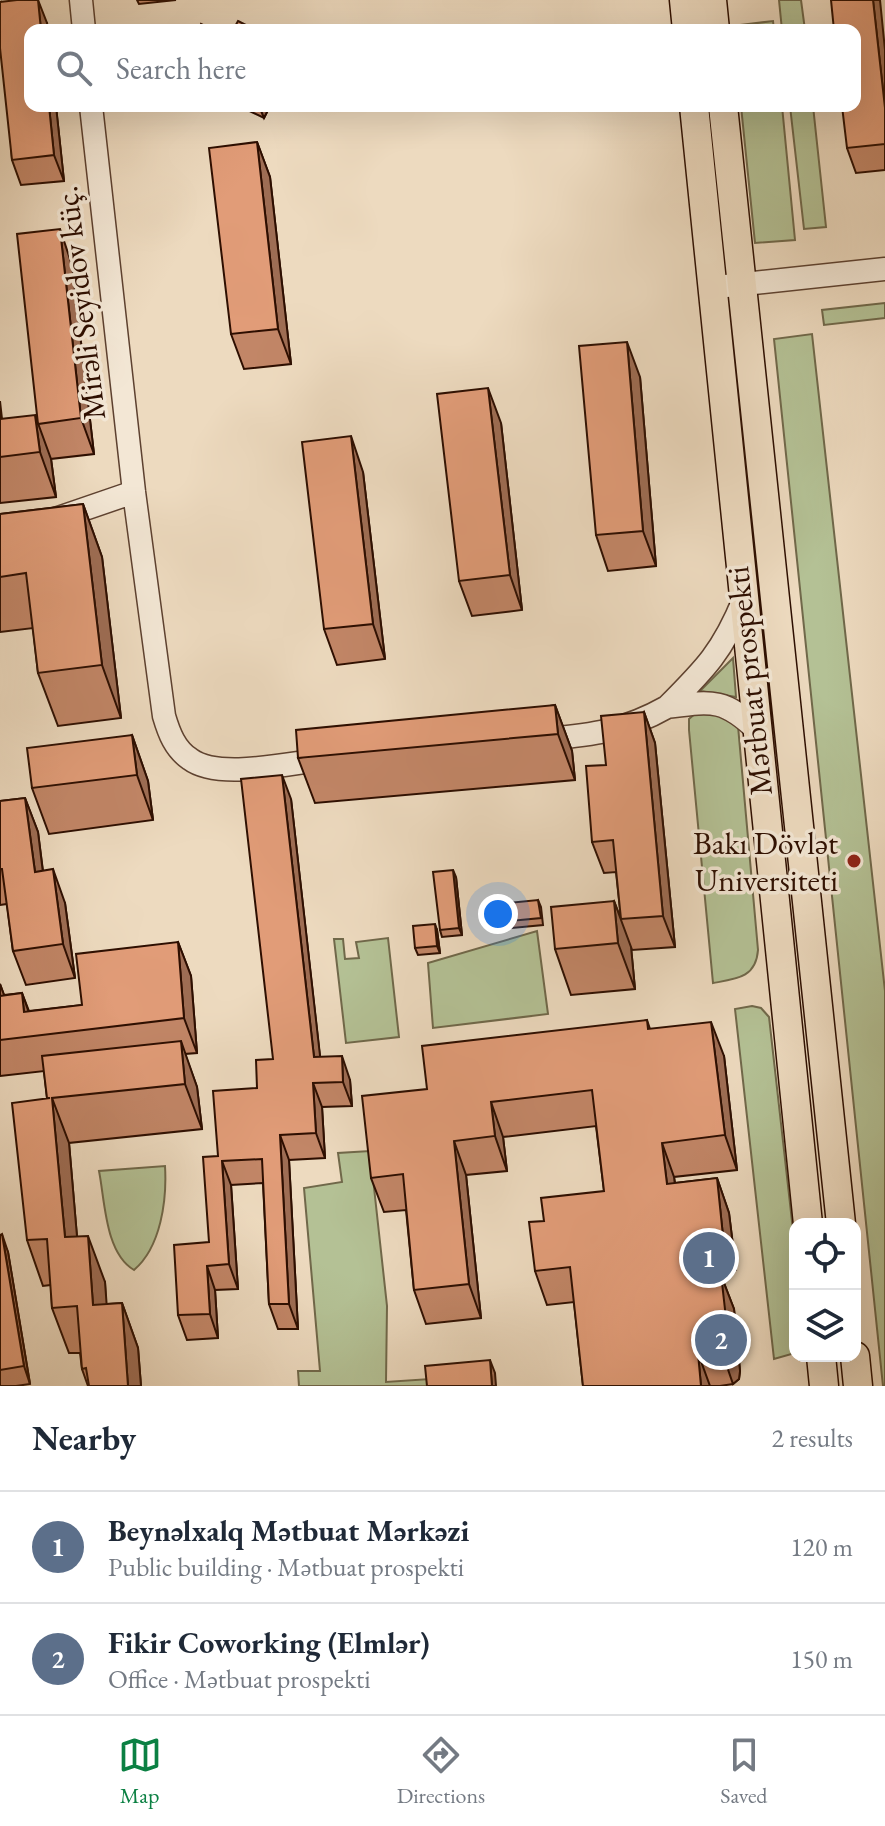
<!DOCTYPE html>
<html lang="en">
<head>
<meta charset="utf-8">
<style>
	:root { --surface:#fff; --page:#f6f6f7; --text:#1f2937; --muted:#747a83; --line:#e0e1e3; --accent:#0b8043 }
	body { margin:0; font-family:"EB Garamond",serif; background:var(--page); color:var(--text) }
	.controls { position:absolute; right:24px; bottom:24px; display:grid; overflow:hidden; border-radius:16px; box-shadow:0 8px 32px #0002 }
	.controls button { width:72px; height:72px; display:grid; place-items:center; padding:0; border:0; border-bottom:2px solid var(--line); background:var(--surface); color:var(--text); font:40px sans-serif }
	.you { position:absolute; left:498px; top:914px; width:28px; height:28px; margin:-20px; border:6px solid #fff; border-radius:50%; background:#1a73e8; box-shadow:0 0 0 12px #1a73e833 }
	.badge { display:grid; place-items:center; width:52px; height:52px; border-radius:50%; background:var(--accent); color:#fff; font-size:26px; font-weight:700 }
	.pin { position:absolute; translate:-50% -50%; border:4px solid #fff; box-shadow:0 2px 8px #0006 }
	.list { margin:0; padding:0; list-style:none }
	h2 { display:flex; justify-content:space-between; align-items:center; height:104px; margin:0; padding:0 32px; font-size:34px }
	h2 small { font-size:26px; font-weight:400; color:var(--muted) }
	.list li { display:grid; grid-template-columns:52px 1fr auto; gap:24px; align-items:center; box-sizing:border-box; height:112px; padding:0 32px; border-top:2px solid var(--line) }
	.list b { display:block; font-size:30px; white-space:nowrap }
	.list p { margin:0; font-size:26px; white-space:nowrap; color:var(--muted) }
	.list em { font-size:26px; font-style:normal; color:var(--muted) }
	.icon { flex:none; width:44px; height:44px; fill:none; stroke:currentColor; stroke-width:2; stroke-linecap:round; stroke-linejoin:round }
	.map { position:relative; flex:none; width:885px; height:1386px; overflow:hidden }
	.search { position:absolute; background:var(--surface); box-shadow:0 8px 32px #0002; left:24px; right:24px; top:24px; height:88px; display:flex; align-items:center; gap:20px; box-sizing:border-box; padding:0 28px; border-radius:16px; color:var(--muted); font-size:30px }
	.sheet { height:328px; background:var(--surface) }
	nav { display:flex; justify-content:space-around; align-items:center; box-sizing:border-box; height:112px; border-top:2px solid var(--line); background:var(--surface); font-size:22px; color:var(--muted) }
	nav a { display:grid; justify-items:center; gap:4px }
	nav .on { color:var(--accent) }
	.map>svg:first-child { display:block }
</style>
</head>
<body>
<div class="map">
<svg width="885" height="1386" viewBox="0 0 885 1386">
	<rect width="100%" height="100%" fill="#eddabf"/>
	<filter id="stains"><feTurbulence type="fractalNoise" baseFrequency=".0025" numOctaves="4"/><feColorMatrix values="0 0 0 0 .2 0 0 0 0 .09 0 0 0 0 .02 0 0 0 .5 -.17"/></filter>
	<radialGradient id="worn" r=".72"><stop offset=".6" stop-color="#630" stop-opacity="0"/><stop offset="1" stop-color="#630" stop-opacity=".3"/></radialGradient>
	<!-- green -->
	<path fill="#b4c195" stroke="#70684a" stroke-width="2" d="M779 0H801L805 30H782Z
		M773 21 774 30H733V26Z
		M741 106H782L795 240 755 243Z
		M790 106H813L826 227 804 229Z
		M885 303V318L824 325 822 310Z
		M812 334 885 991V1386H883L774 339Z
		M733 658 736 697 700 691Z
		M697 712 726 716 738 726 758 950C756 978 736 979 713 983L689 730V719Z
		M537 931 548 1014 433 1028 428 963Z
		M388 938 399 1037 346 1043 334 939H343L345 959 359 958 356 942Z
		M752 1006 761 1008 769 1017 795 1248V1353L774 1359 735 1009Z
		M370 1151 387 1306 386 1382 430 1379 431 1386H299L298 1371H320L304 1188 342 1182 338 1153Z
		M165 1166C167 1200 161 1247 134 1270 105 1253 105 1201 99 1171Z"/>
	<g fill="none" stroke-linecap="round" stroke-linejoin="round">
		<!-- minor casing -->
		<g stroke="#5d4130" stroke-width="25">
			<path id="minor" d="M81 0 84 30
				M91 106 134 492 164 716C169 733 175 749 190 759 219 781 293 762 328 759
				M726 286 885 269
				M0 538 134 492
				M744 599C723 651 705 669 667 707 712 701 724 698 758 731
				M538 740C588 735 621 733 667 707"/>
		</g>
		<!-- major casing -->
		<g stroke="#2d0e00" stroke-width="31">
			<path id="major" d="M684 0 687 30
				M712 0 715 30
				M694 106 808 1224
				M723 106 841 1224
				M821 1356 824 1386
				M855 1356 858 1386"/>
		</g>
		<!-- minor -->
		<use href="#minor" stroke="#f3e7d5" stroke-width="22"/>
		<!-- major -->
		<use href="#major" stroke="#eddabf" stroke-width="28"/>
	</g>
	<!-- wall -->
	<path fill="#c28667" stroke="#2d0e00" stroke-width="2" d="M137 0H176L139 4Z
		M2 2 47 23 64 181 21 185 12 160Z
		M885 50V170L856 173 847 148Z
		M239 106H270L264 118Z
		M257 142 270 177 291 364 244 369 231 334Z
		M72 265 94 454 51 459 56 497 0 503V401L2 419 38 424Z
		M640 377 656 566 608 571 596 535Z
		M501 423 522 610 472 616 459 581Z
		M363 472 385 659 337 665 324 629Z
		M83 504 102 557 121 718 58 726 38 673 33 628 0 632V514Z
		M555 705 572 751 575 780 315 803 298 758Z
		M644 712 655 743 675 947 632 950 631 947 635 989 571 995 555 949 614 901 621 919 616 872 604 873 592 842 606 765Z
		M132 735 148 781 153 820 49 834 32 788Z
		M25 798 38 832 43 871 65 903 75 978 26 985 13 951 7 904 0 905V801Z
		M291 799 320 1057 350 1080 352 1106 322 1107 325 1158 289 1160 298 1329H278L269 1304 263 1183 231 1185 238 1289 215 1290 218 1338 187 1340 178 1315 209 1242 218 1156 273 1059Z
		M456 877 462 935 442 937 440 930Z
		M538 900 541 907 543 925 512 928 510 921Z
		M437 930 440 953 418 955 415 948Z
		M178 942 191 976 197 1053 185 1054 197 1087 202 1129 69 1143 77 1237 105 1282 106 1304 122 1303 138 1348 141 1386H88L82 1369 80 1353H69L52 1308 51 1285 43 1286 27 1240 47 1098 44 1071 0 1076V984L4 995 22 993 29 1011 82 1005Z
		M647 1020 650 1029 724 1056 737 1170 674 1177 675 1183 717 1178 729 1213 736 1270 723 1272 724 1283 734 1309 740 1371 739 1379 733 1384 720 1386H583L574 1302 547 1305 535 1271 544 1221 604 1191 596 1126 503 1137 507 1171 466 1175 481 1318 426 1324 414 1290 406 1210 384 1212 371 1178 427 1089Z
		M0 1235 8 1252 30 1384 16 1386H0Z"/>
	<!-- shaded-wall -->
	<path fill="#9e6d54" stroke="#2d0e00" stroke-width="2" d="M38 0 47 23 48 30H41Z
		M873 0H880L885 50V108Z
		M49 106H56L64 181 54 155Z
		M259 106H270L264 118Z
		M257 142 270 177 291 364 278 329Z
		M60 229 72 265 94 454 81 418Z
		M627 342 640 377 656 566 643 531Z
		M488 388 501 423 522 610 510 575Z
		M35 415 51 459 56 497 40 452Z
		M351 436 363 472 385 659 373 624Z
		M83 504 102 557 121 718 102 665Z
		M555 705 572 751 575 780 558 734Z
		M644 712 655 743 675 947 663 916Z
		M132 735 148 781 153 820 137 775Z
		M282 775 291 799 323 1082 314 1057Z
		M25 798 38 832 47 906 35 872Z
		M53 869 65 903 75 978 63 944Z
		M453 870 456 877 462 935 459 928Z
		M614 901 631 947 635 989 618 943Z
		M435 924 437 930 440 953 437 946Z
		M178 942 191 976 197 1053 184 1018Z
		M0 984 7 1003H0Z
		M22 993 34 1027 24 1012Z
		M711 1022 724 1056 737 1170 725 1135Z
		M181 1041 197 1087 202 1129 185 1084Z
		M342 1056 350 1080 352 1106 343 1082Z
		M313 1083 322 1107 325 1158 316 1133Z
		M52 1098 69 1143 81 1283 65 1237Z
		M491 1102 503 1137 507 1171 495 1136Z
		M280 1135 289 1160 298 1329 289 1304Z
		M454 1141 466 1175 481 1318 469 1284Z
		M662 1143 674 1177 679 1218 667 1184Z
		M222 1161 231 1185 238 1289 229 1264Z
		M717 1178 729 1213 736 1270 723 1236Z
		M2 1234 8 1252 30 1384 24 1366Z
		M88 1236 105 1282 110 1350 93 1305Z
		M710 1237 723 1272 724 1283 734 1309 740 1371 739 1379 733 1384 721 1349Z
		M207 1266 215 1290 218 1338 210 1314Z
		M122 1303 138 1348 141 1386H128Z
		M698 1353 710 1386H701Z
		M490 1360 495 1373 496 1386H492Z"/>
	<!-- building -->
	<path fill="#e19c78" stroke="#2d0e00" stroke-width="2" d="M17 0H38L41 30H30V106H49L54 155 12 160 0 48V2Z
		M831 0H873L885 108V144L847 148 842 106H855V30H834Z
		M238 21 256 30H233Z
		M201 24 213 30H199Z
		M257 142 278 329 231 334 209 148Z
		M60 229 81 418 38 424 17 234Z
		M627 342 643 531 596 535 579 346Z
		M488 388 510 575 459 581 437 394Z
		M35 415 40 452 0 457V419Z
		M351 436 373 624 324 629 302 442Z
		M83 504 102 665 38 673 26 573 0 577V514Z
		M555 705 558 734 298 758 296 730Z
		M644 712 663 916 621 919 613 840 592 842 586 766 606 765 601 716Z
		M132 735 137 775 32 788 27 748Z
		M282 775 314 1057 342 1056 343 1082 313 1083 316 1133 280 1135 289 1304H269L262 1159 222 1161 229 1264 207 1266 210 1314 178 1315 174 1245 209 1242 203 1157 218 1156 213 1091 257 1088 256 1060 273 1059 241 779Z
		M25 798 35 872 53 869 63 944 13 951 2 869H0V801Z
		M453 870 459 928 440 930 433 872Z
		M538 900 541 918 510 921 508 903Z
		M614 901 618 943 555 949 551 907Z
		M435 924 437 946 415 948 413 926Z
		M178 942 184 1018 0 1040V996L22 993 24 1012 82 1005 76 954Z
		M647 1020 648 1029 711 1022 725 1135 662 1143 667 1184 717 1178 723 1236 710 1237 713 1264 721 1274 728 1336 726 1344 721 1349 698 1353 701 1386H583L570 1267 535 1271 529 1222 544 1221 541 1198 604 1191 592 1090 491 1102 495 1136 454 1141 469 1284 414 1290 403 1174 371 1178 362 1096 427 1089 422 1046Z
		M181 1041 185 1084 52 1098 65 1237 88 1236 93 1305 122 1303 128 1386H89L86 1368 82 1369 77 1306 52 1308 47 1239 27 1240 12 1103 50 1098H47L42 1056Z
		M2 1234 24 1366 0 1370V1235Z
		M490 1360 492 1386H427L425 1366Z"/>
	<!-- markers -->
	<circle fill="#8f2418" stroke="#f3e7d5" stroke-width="3" cx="854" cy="861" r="8"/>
	<g text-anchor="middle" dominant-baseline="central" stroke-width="7" stroke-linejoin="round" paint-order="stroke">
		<!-- street labels -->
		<g font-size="32" fill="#2d0e00" stroke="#f3e7d5">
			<text transform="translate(80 303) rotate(-97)">Mirəli Seyidov küç.</text>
			<text transform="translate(749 681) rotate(-96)">Mətbuat prospekti</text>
		</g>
		<!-- poi labels -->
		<g font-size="32" fill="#2d0e00" stroke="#f3e7d5" text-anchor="end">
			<text x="838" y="843">Bakı Dövlət<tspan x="838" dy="37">Universiteti</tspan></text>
		</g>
	</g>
	<rect width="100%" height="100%" filter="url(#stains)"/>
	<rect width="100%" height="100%" fill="url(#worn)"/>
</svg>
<div class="controls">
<button><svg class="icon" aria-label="locate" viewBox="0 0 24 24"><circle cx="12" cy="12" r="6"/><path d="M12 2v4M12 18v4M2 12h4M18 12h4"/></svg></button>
<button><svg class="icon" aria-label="layers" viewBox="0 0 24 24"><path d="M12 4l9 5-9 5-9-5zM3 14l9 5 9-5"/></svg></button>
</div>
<div class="you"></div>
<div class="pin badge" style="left:709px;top:1258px;background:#5c6f8a">1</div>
<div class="pin badge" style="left:721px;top:1340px;background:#5c6f8a">2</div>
<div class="search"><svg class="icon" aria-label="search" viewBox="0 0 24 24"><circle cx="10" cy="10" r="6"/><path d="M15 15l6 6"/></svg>Search here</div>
</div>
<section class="sheet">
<h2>Nearby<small>2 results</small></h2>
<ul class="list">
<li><span class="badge" style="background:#5c6f8a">1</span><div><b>Beynəlxalq Mətbuat Mərkəzi</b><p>Public building · Mətbuat prospekti</p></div><em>120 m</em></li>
<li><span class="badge" style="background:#5c6f8a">2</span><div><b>Fikir Coworking (Elmlər)</b><p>Office · Mətbuat prospekti</p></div><em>150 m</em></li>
</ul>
</section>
<nav>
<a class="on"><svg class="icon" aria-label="map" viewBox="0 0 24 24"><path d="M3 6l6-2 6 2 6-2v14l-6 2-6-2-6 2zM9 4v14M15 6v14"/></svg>Map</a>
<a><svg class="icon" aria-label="directions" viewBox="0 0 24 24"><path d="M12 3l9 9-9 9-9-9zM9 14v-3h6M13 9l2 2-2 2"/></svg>Directions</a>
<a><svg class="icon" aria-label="saved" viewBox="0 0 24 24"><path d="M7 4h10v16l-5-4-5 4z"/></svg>Saved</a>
</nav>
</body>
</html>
